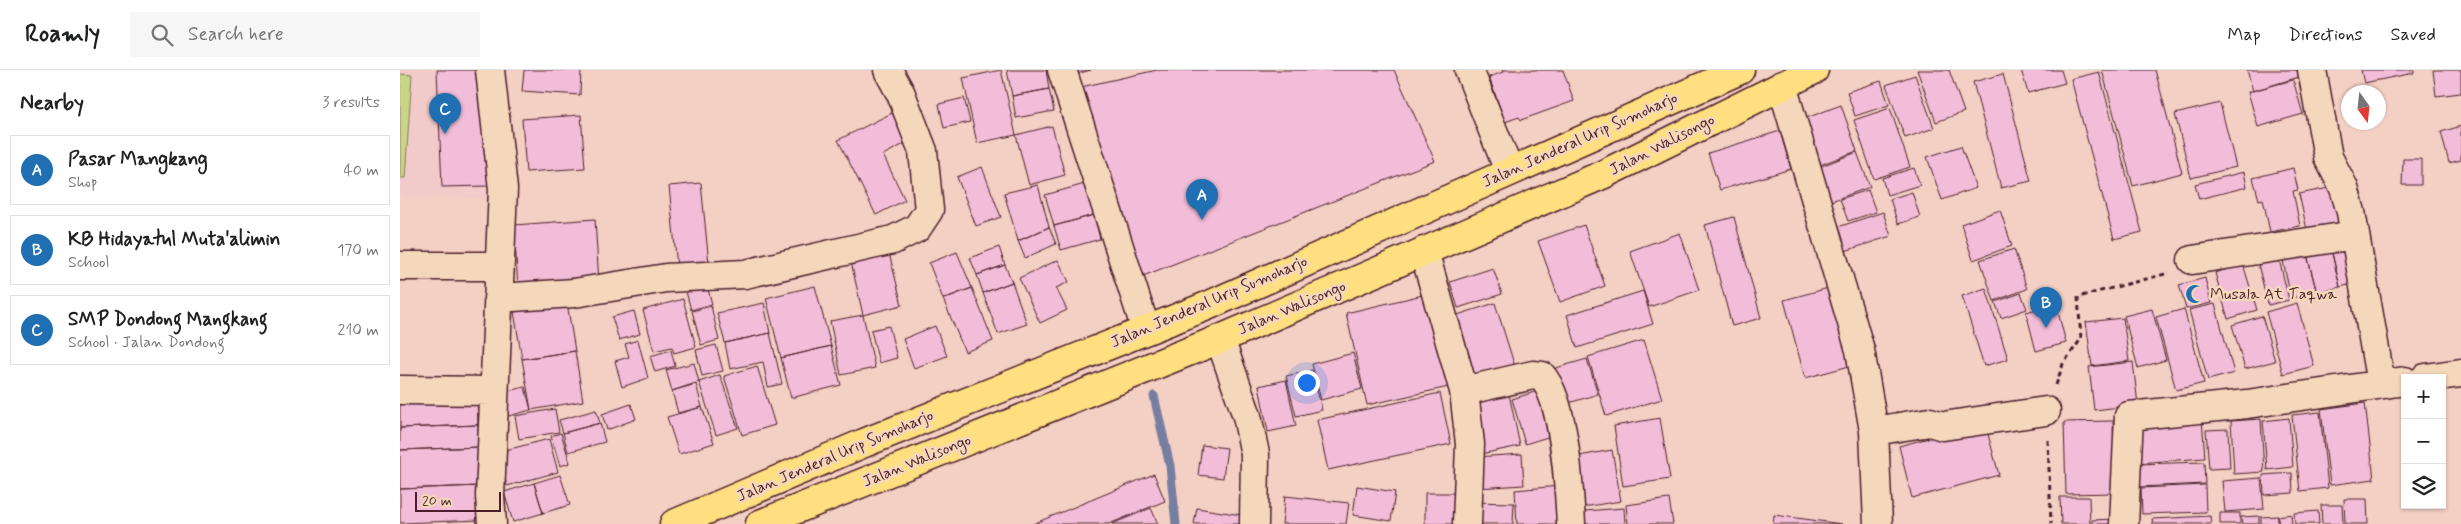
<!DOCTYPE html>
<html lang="en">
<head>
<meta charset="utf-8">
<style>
	:root { --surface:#fff; --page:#f6f6f6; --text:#202124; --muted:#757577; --line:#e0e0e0; --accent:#1f6fb2 }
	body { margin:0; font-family:Mynerve,sans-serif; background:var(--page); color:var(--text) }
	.controls { position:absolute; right:15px; bottom:15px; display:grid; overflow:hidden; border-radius:0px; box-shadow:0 1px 4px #0004 }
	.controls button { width:45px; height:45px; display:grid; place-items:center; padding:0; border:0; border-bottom:1px solid var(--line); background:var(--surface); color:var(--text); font:25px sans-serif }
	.compass { position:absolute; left:1941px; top:15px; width:45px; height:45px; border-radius:50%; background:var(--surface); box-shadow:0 1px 4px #0004; rotate:165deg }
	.scale { position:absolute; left:15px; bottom:12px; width:86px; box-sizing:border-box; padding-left:5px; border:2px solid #4a1f2b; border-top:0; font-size:14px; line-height:18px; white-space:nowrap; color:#4a1f2b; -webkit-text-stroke:4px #f5d7bb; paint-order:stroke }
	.you { position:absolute; left:906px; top:312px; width:18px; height:18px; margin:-12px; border:4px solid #fff; border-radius:50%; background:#1a73e8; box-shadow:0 0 0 8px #1a73e833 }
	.badge { display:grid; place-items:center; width:32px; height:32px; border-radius:50%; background:var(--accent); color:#fff; font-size:16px; font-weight:700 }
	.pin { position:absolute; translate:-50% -41px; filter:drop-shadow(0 1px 2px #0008) }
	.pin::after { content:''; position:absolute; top:26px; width:18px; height:15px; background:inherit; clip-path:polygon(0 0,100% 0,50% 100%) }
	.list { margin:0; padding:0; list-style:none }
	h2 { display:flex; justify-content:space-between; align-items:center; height:65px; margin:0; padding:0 20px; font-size:21px }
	h2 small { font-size:16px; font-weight:400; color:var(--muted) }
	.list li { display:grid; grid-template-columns:32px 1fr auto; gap:15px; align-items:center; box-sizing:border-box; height:70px; margin:0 10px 10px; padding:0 10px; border:1px solid var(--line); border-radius:0px }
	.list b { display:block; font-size:19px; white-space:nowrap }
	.list p { margin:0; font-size:16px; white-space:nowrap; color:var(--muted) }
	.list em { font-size:16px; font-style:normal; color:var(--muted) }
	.icon { flex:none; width:28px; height:28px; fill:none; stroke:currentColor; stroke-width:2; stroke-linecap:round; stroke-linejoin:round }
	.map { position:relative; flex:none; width:2061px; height:454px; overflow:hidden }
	header { display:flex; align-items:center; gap:30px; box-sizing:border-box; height:70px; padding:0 25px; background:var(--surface); border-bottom:1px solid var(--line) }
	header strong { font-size:24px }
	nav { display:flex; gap:28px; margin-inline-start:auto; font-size:18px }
	.search { width:350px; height:45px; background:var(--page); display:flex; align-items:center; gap:12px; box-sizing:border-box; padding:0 18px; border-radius:0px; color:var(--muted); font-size:19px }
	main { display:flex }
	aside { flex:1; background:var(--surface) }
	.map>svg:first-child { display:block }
</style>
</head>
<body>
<header>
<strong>Roamly</strong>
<div class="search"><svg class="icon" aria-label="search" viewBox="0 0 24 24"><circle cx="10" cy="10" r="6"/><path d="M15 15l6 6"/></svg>Search here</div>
<nav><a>Map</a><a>Directions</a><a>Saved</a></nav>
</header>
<main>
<aside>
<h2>Nearby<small>3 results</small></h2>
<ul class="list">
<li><span class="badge">A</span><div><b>Pasar Mangkang</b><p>Shop</p></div><em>40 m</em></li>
<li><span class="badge">B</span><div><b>KB Hidayatul Muta'alimin</b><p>School</p></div><em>170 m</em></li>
<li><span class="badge">C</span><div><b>SMP Dondong Mangkang</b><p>School · Jalan Dondong</p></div><em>210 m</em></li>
</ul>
</aside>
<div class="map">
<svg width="2061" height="454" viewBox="0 0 2061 454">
	<rect width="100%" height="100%" fill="#f4cfc4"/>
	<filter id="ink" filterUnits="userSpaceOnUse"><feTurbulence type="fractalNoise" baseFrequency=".02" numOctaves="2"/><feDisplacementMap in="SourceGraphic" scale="10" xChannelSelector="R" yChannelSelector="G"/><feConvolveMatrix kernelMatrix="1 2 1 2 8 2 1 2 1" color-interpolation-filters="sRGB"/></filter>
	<g filter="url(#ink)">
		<!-- built -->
		<path fill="#f3caca" d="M0 0H89L91 128 0 127Z"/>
		<!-- green -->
		<path fill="#c9d588" stroke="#8a7a5a" d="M0 4 12 5 5 108H0Z"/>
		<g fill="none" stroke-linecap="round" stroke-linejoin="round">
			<!-- stream -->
			<path stroke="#767f9f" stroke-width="9" d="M754 326 770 396 776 454"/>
		</g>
		<!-- building -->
		<path fill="#f2bdd8" stroke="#4a1f2b" d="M37 0H83L88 116 42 117Z
			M124 0H181L180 25 122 21Z
			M601 0 616 65 577 73 563 8Z
			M607 0H646L649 19 612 26Z
			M669 0H691L669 6Z
			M757 0H994L1035 91 738 208 672 19Z
			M1102 0H1163L1174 31 1121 50 1119 47 1105 52 1089 7 1103 2Z
			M1517 0H1549L1564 42 1536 52Z
			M1621 0H1661L1665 13 1628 23Z
			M1702 0H1755L1782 103 1733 116Z
			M1847 0H1897L1899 7 1853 21Z
			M1961 0H2014V3L1964 13Z
			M2033 0H2061V23L2036 26Z
			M1699 2 1742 162 1714 169 1671 9Z
			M1603 4 1631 111 1601 118 1573 12Z
			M1515 5 1534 58 1505 68 1486 15Z
			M1893 10 1903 44 1858 57 1848 22Z
			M1481 11 1489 35 1455 46 1447 22Z
			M649 19 654 41 616 48 612 26Z
			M564 28 570 52 544 58 539 34Z
			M1820 33 1836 97 1791 108 1775 44Z
			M1441 35 1457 81 1417 96 1401 50Z
			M1490 38 1510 97 1474 109 1454 50Z
			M492 43 508 72 483 85 505 130 476 145 438 70Z
			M181 45 185 98 126 102 122 49Z
			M652 56 665 105 629 115 616 65Z
			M2061 56V90L2049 93 2041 62Z
			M1380 61 1391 99 1320 120 1308 83Z
			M1561 76 1576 118 1542 130 1527 87Z
			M1457 82 1470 117 1431 131 1419 97Z
			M2003 89H2021V115H2002Z
			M582 97 601 147 576 156 557 107Z
			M1514 98 1520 115 1487 125 1482 108Z
			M1893 98 1898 120 1893 121 1900 156 1870 162 1863 129 1859 130 1853 108Z
			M1844 102 1847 117 1799 129 1795 114Z
			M301 113 309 194 277 197 269 116Z
			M685 114 694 145 654 156 645 125Z
			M638 115 649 157 618 171 604 123Z
			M1939 116 1949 160 1909 169 1899 124Z
			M1468 120 1476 142 1448 151 1440 129Z
			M1512 122 1520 147 1498 154 1490 129Z
			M1600 140 1612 176 1573 190 1561 154Z
			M1483 142 1491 166 1442 182 1435 158Z
			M694 145 700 169 661 180 654 156Z
			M1334 147 1361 248 1332 256 1305 155Z
			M195 149 199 213 118 219 114 155Z
			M1184 155 1205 216 1160 232 1138 171Z
			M649 157 656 174 625 188 618 171Z
			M1280 163 1299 220 1249 237 1230 181Z
			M1949 175 1957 213 1940 217 1931 179Z
			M599 177 605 195 577 205 570 188Z
			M1614 179 1627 219 1594 231 1580 190Z
			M1931 179 1940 217 1917 223 1907 185Z
			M557 182 572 218 543 229 529 193Z
			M489 183 502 235 463 245 451 192Z
			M1907 185 1917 223 1891 228 1883 191Z
			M1879 189 1889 230 1868 235 1858 194Z
			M658 190 669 212 656 218 667 240 640 253 619 208Z
			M1843 194 1857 240 1828 249 1815 203Z
			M605 195 612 212 583 223 577 205Z
			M1093 198 1102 224 1058 238 1050 212Z
			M1805 208 1811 233 1786 239 1779 215Z
			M306 212 312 234 291 240 285 218Z
			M612 212 627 254 598 264 583 223Z
			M415 216 431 276 381 288 366 228Z
			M1436 216 1457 294 1405 308 1384 230Z
			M572 218 593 271 565 282 543 229Z
			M1586 218 1608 289 1584 296 1562 226Z
			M1243 221 1253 254 1177 278 1167 245Z
			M1031 223 1053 316 967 335 946 243Z
			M1621 223 1627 239 1601 248 1595 232Z
			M283 229 296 277 274 283 272 277 254 281 243 240Z
			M167 233 175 281 122 289 114 242Z
			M364 233 370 263 325 273 317 243Z
			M1095 233 1116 300 1075 313 1054 246Z
			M1897 233 1914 296 1883 304 1866 242Z
			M1656 234 1666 273 1636 281 1626 242Z
			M1815 234 1834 303 1808 310 1789 240Z
			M311 236 319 270 301 275 292 241Z
			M1752 239 1766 290 1738 298 1724 246Z
			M1784 239 1804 313 1776 320 1756 247Z
			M234 241 240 264 219 270 212 247Z
			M463 245 475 298 441 305 430 251Z
			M1862 246 1875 291 1845 299 1832 255Z
			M1723 248 1729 291 1692 296 1686 252Z
			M489 256 497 288 479 293 471 260Z
			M535 256 547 286 514 298 503 269Z
			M370 263 382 314 368 317 363 292 330 299 325 273Z
			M238 270 248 308 222 317 215 291 229 287 225 274Z
			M1244 270 1262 329 1206 346 1188 287Z
			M316 275 323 301 302 306 296 280Z
			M431 276 441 315 391 328 381 288Z
			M271 280 275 296 255 302 250 286Z
			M175 281 183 331 131 340 122 289Z
			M953 283 962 319 921 330 912 294Z
			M1187 289 1198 324 1159 336 1149 300Z
			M1733 292 1738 335 1694 340 1689 297Z
			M294 293 299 312 272 321 266 300Z
			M357 296 375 355 342 365 324 306Z
			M912 300 922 340 896 346 886 306Z
			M320 305 338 358 316 365 299 312Z
			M886 310 896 356 868 362 859 316Z
			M296 314 302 337 278 343 272 321Z
			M125 317 131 340 105 347 99 323Z
			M1108 319 1120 376 1081 384 1070 328Z
			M1144 319 1157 364 1125 374 1112 329Z
			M1040 323 1051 374 928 400 917 350Z
			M77 327 78 355 0 358V331Z
			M1965 333 1974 409 1930 415 1921 339Z
			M231 334 236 349 207 360 202 344Z
			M302 337 314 373 279 384 267 347Z
			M155 339 159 362 119 369 115 346Z
			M196 340 200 353 163 363 159 350Z
			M1920 342 1928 418 1900 421 1892 345Z
			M1260 348 1270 409 1223 416 1214 356Z
			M1802 348 1805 388 1737 393 1734 353Z
			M1889 348 1893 397 1867 400 1863 351Z
			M1861 349 1864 402 1834 404 1831 351Z
			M1713 351 1715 423 1666 424 1664 352Z
			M200 353 205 372 168 382 163 363Z
			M1585 353 1599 405 1512 428 1499 376Z
			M78 355 79 377 0 380V358Z
			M1828 359 1830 398 1809 399 1806 360Z
			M161 363 170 393 160 396 151 366Z
			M149 369 158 402 107 416 98 382Z
			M802 375 827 378 823 408 798 405Z
			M79 377 80 416 0 419V380Z
			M1212 380 1221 431 1177 438 1168 388Z
			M1122 384 1124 415 1077 418 1076 387Z
			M1804 392 1805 414 1738 417 1737 394Z
			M1892 403 1893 423 1864 425 1863 405Z
			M754 404 765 431 709 454H633Z
			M160 405 170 435 143 443 134 413Z
			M1861 408 1864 439 1825 442 1822 411Z
			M134 413 143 443 113 452 104 422Z
			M1805 415 1806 442 1742 444 1741 418Z
			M80 416 81 450 0 453V419Z
			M957 416 995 422 991 451 953 445Z
			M1160 416 1163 454H1117L1115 420Z
			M1025 423H1061V454H1025Z
			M885 426 949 433 946 454H882Z
			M1660 427H1689L1690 454H1661Z
			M1269 429 1273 454H1228L1226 435Z
			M1944 429H1967L1968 454H1945Z
			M1072 432 1114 433 1113 454H1071Z
			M1921 435H1942L1943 454H1922Z
			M751 438 758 454H712Z
			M797 438 848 446 846 454H794Z
			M1224 438 1225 454H1173L1172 442Z
			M1918 441 1919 454H1895L1894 443Z
			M1820 443H1840V454H1820Z
			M1891 444 1892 454H1878V446Z
			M1374 445 1442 454H1373Z
			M1810 446 1811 454H1753L1752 449Z
			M1859 446V454H1842L1841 447Z
			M1878 446V454H1861V447Z
			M1714 449V454H1692V450Z"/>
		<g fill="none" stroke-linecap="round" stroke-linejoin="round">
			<!-- minor casing -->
			<g stroke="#4a1f2b" stroke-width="31">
				<path id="minor" d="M90 0 103 119 90 426 92 454
					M662 0 746 260
					M1912 0 1928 87 1944 118 1951 142 1981 314
					M1382 15 1460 280 1474 361 1478 454
					M1024 181 1064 321 1070 374 1067 454
					M1792 190 1955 165
					M0 196H99
					M98 228 174 223 266 208 345 204 493 170 517 158 529 140 523 81 501 24 488 0
					M820 269 847 346 855 384 854 454
					M2025 308 2061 303
					M0 320 94 321
					M1064 321 1133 305 1142 306C1165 332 1169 418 1171 454
					M1474 361 1530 352 1543 356 1646 341
					M1724 454 1729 346 1847 334 2005 311"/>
			</g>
			<!-- secondary casing -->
			<g stroke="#4a1f2b" stroke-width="31">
				<path id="secondary" d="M1069 0 1109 101"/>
			</g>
			<!-- trunk casing -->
			<g stroke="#4a1f2b" stroke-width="31">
				<path id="trunk" d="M274 454 464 373 807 236 1340 0
					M360 454 820 269 1202 105 1414 0"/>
			</g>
			<!-- path -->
			<path stroke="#4a1f2b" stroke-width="3" stroke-dasharray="5 4" stroke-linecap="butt" d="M1656 315 1663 294 1681 269 1678 227 1769 203
				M1648 370 1651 454"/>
			<!-- minor -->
			<use href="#minor" stroke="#f5d7bb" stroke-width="28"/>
			<!-- secondary -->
			<use href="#secondary" stroke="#f5d7bb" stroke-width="28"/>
			<!-- trunk -->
			<use href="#trunk" stroke="#ffdf80" stroke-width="28"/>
		</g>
	</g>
	<!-- icons -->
	<defs>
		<g id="mosque-bare" transform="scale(1.5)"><path d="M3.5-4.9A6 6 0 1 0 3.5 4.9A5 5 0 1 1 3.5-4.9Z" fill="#1f6fb2" stroke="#f5d7bb" stroke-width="2.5" paint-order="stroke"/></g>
	</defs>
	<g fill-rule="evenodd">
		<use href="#mosque-bare" x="1795" y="224"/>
	</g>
	<g text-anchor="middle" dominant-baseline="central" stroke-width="5" stroke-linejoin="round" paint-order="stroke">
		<!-- street labels -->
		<g font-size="16" fill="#4a1f2b" stroke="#f5d7bb">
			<text transform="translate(1180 70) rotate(-24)">Jalan Jenderal Urip Sumoharjo</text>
			<text transform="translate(1262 75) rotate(-27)">Jalan Walisongo</text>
			<text transform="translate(809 232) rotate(-23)">Jalan Jenderal Urip Sumoharjo</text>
			<text transform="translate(892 238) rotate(-23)">Jalan Walisongo</text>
			<text transform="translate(435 386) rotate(-23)">Jalan Jenderal Urip Sumoharjo</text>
			<text transform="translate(517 391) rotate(-22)">Jalan Walisongo</text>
		</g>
		<!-- poi labels -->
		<g font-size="16" fill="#4a1f2b" stroke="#f5d7bb" text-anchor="start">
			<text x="1810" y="224">Musala At Taqwa</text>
		</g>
	</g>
</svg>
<div class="controls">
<button>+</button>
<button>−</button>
<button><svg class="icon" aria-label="layers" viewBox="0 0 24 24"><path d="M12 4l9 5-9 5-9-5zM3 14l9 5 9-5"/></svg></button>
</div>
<svg class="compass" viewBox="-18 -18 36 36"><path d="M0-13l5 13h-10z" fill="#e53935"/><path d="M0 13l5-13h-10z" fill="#757577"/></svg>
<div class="scale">20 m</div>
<div class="you"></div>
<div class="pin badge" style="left:802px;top:150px">A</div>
<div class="pin badge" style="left:1646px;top:258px">B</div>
<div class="pin badge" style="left:45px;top:64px">C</div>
</div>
</main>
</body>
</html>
